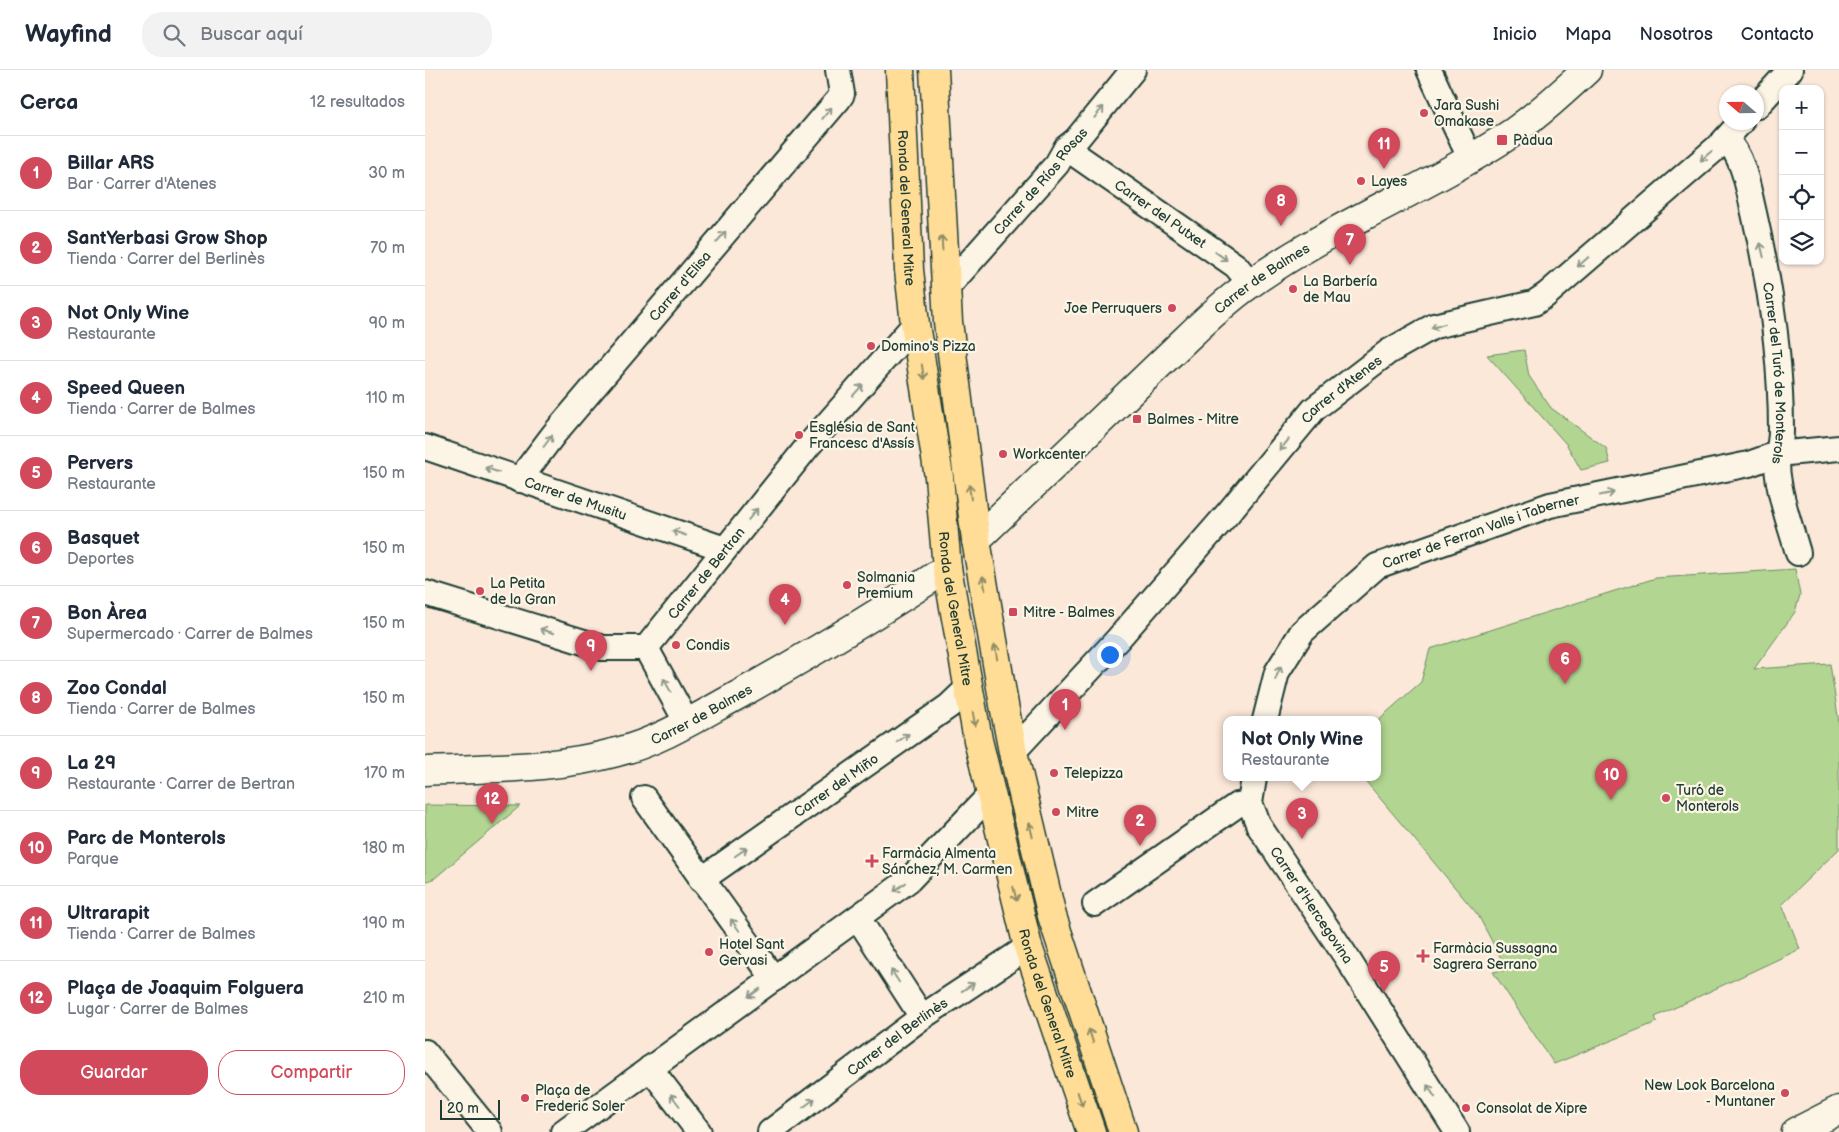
<!DOCTYPE html>
<html lang="es">
<head>
<meta charset="utf-8">
<style>
	:root { --surface:#fff; --page:#f2f2f3; --text:#1f2937; --muted:#747a83; --line:#e0e1e3; --accent:#d1495b }
	body { margin:0; font-family:"Balsamiq Sans",sans-serif; background:var(--page); color:var(--text) }
	.controls { position:absolute; right:15px; top:15px; display:grid; overflow:hidden; border-radius:10px; box-shadow:0 1px 4px #0004 }
	.controls button { width:45px; height:45px; display:grid; place-items:center; padding:0; border:0; border-bottom:1px solid var(--line); background:var(--surface); color:var(--text); font:25px sans-serif }
	.compass { position:absolute; left:1294px; top:15px; width:45px; height:45px; border-radius:50%; background:var(--surface); box-shadow:0 1px 4px #0004; rotate:290deg }
	.scale { position:absolute; left:15px; bottom:12px; width:60px; box-sizing:border-box; padding-left:5px; border:2px solid #1f3d34; border-top:0; font-size:14px; line-height:18px; white-space:nowrap; color:#1f3d34; -webkit-text-stroke:4px #fcf5e5; paint-order:stroke }
	.you { position:absolute; left:684px; top:584px; width:18px; height:18px; margin:-12px; border:4px solid #fff; border-radius:50%; background:#1a73e8; box-shadow:0 0 0 8px #1a73e833 }
	.badge { display:grid; place-items:center; width:32px; height:32px; border-radius:50%; background:var(--accent); color:#fff; font-size:16px; font-weight:700 }
	.pin { position:absolute; translate:-50% -41px; filter:drop-shadow(0 1px 2px #0008) }
	.pin::after { content:''; position:absolute; top:26px; width:18px; height:15px; background:inherit; clip-path:polygon(0 0,100% 0,50% 100%) }
	.popup { position:absolute; left:798px; top:646px; width:158px; height:65px; box-sizing:border-box; display:grid; place-content:center; border-radius:10px; background:var(--surface); filter:drop-shadow(0 1px 4px #0005); font-size:16px; white-space:nowrap; color:var(--muted) }
	.popup b { font-size:19px; color:var(--text) }
	.popup::after { content:''; position:absolute; left:50%; top:100%; margin-left:-10px; border:10px solid transparent; border-top-color:var(--surface) }
	.list { margin:0; padding:0; list-style:none }
	h2 { display:flex; justify-content:space-between; align-items:center; height:65px; margin:0; padding:0 20px; font-size:21px }
	h2 small { font-size:16px; font-weight:400; color:var(--muted) }
	.list li { display:grid; grid-template-columns:32px 1fr auto; gap:15px; align-items:center; box-sizing:border-box; height:75px; padding:0 20px; border-top:1px solid var(--line) }
	.list b { display:block; font-size:19px; white-space:nowrap }
	.list p { margin:0; font-size:16px; white-space:nowrap; color:var(--muted) }
	.list em { font-size:16px; font-style:normal; color:var(--muted) }
	.actions { display:flex; gap:10px; padding:15px 20px }
	.actions a { flex:1; padding:11px 0; border:1px solid var(--accent); border-radius:20px; text-align:center; font-size:18px; color:var(--accent) }
	.actions .main { background:var(--accent); color:#fff }
	.icon { flex:none; width:28px; height:28px; fill:none; stroke:currentColor; stroke-width:2; stroke-linecap:round; stroke-linejoin:round }
	.map { position:relative; flex:none; width:1414px; height:1062px; overflow:hidden }
	header { display:flex; align-items:center; gap:30px; box-sizing:border-box; height:70px; padding:0 25px; background:var(--surface); border-bottom:1px solid var(--line) }
	header strong { font-size:24px }
	nav { display:flex; gap:28px; margin-inline-start:auto; font-size:18px }
	.search { width:350px; height:45px; background:var(--page); display:flex; align-items:center; gap:12px; box-sizing:border-box; padding:0 18px; border-radius:20px; color:var(--muted); font-size:19px }
	main { display:flex }
	aside { flex:1; background:var(--surface) }
	.map>svg:first-child { display:block }
</style>
</head>
<body>
<header>
<strong>Wayfind</strong>
<div class="search"><svg class="icon" aria-label="search" viewBox="0 0 24 24"><circle cx="10" cy="10" r="6"/><path d="M15 15l6 6"/></svg>Buscar aquí</div>
<nav><a>Inicio</a><a>Mapa</a><a>Nosotros</a><a>Contacto</a></nav>
</header>
<main>
<aside>
<h2>Cerca<small>12 resultados</small></h2>
<ul class="list">
<li><span class="badge">1</span><div><b>Billar ARS</b><p>Bar · Carrer d'Atenes</p></div><em>30 m</em></li>
<li><span class="badge">2</span><div><b>SantYerbasi Grow Shop</b><p>Tienda · Carrer del Berlinès</p></div><em>70 m</em></li>
<li><span class="badge">3</span><div><b>Not Only Wine</b><p>Restaurante</p></div><em>90 m</em></li>
<li><span class="badge">4</span><div><b>Speed Queen</b><p>Tienda · Carrer de Balmes</p></div><em>110 m</em></li>
<li><span class="badge">5</span><div><b>Pervers</b><p>Restaurante</p></div><em>150 m</em></li>
<li><span class="badge">6</span><div><b>Basquet</b><p>Deportes</p></div><em>150 m</em></li>
<li><span class="badge">7</span><div><b>Bon Àrea</b><p>Supermercado · Carrer de Balmes</p></div><em>150 m</em></li>
<li><span class="badge">8</span><div><b>Zoo Condal</b><p>Tienda · Carrer de Balmes</p></div><em>150 m</em></li>
<li><span class="badge">9</span><div><b>La 29</b><p>Restaurante · Carrer de Bertran</p></div><em>170 m</em></li>
<li><span class="badge">10</span><div><b>Parc de Monterols</b><p>Parque</p></div><em>180 m</em></li>
<li><span class="badge">11</span><div><b>Ultrarapit</b><p>Tienda · Carrer de Balmes</p></div><em>190 m</em></li>
<li><span class="badge">12</span><div><b>Plaça de Joaquim Folguera</b><p>Lugar · Carrer de Balmes</p></div><em>210 m</em></li>
</ul>
<div class="actions"><a class="main">Guardar</a><a>Compartir</a></div>
</aside>
<div class="map">
<svg width="1414" height="1062" viewBox="0 0 1414 1062">
	<rect width="100%" height="100%" fill="#fbe8d9"/>
	<filter id="ink" filterUnits="userSpaceOnUse"><feTurbulence type="fractalNoise" baseFrequency=".02" numOctaves="2"/><feDisplacementMap in="SourceGraphic" scale="10" xChannelSelector="R" yChannelSelector="G"/><feConvolveMatrix kernelMatrix="1 2 1 2 8 2 1 2 1" color-interpolation-filters="sRGB"/></filter>
	<g filter="url(#ink)">
		<!-- green -->
		<path fill="#b2d691" stroke="#688a62" d="M1099 280 1104 306 1126 338 1181 378 1185 393 1156 400 1142 375 1062 285Z
			M1370 499 1375 525 1370 542 1329 599 1405 594 1414 653V779L1357 834 1375 879 1230 947 1232 952 1129 994 1068 902 1082 900 1053 845 938 708H952V651L996 612 1005 579 1231 508Z
			M0 735 95 736 10 808 0 812Z"/>
		<g fill="none" stroke-linecap="round" stroke-linejoin="round">
			<!-- street casing -->
			<g stroke="#1f3d34" stroke-width="28">
				<g id="street">
					<path d="M1004 0 1045 88"/>
					<path d="M1332 36 1365 0"/>
					<path id="s1" d="M1301 69C1319 88 1323 118 1329 143 1345 213 1356 288 1356 361 1356 376 1350 390 1353 406 1356 432 1366 458 1373 483"/>
					<path id="s2" d="M641 78 811 196 825 213"/>
					<path id="s3" d="M520 220 632 94 641 78 651 70 708 0"/>
					<path id="s4" d="M0 377 300 479"/>
					<path id="s5" d="M94 410 129 364 413 30 417 24 413 0"/>
					<path d="M0 523 178 578H221"/>
					<path id="s6" d="M221 578 383 376 490 254"/>
					<path d="M221 578 262 653"/>
					<path id="s7" d="M840 650 852 602 877 562 952 496 1125 435 1324 394 1352 384 1414 378"/>
					<path id="s8" d="M588 682 693 569 804 442 889 339 963 282 1009 256 1109 233 1121 225 1296 74 1316 52"/>
					<path id="s9" d="M829 708 825 733 834 756 922 888 1032 1062"/>
					<path d="M219 728 349 909"/>
					<path id="s10" d="M276 810 524 636 544 617"/>
					<path d="M670 834 812 735 825 733"/>
					<path d="M433 848 497 947"/>
					<path d="M0 982 65 1062"/>
					<path d="M225 998 274 1062"/>
					<path d="M138 1062 484 810 565 725"/>
					<path id="s11" d="M345 1062 497 947 603 877"/>
				</g>
			</g>
			<!-- secondary casing -->
			<g stroke="#1f3d34" stroke-width="31">
				<g id="secondary">
					<path id="s12" d="M551 470 762 268C782 249 802 230 825 214 907 155 1003 119 1087 63 1114 44 1138 22 1162 0"/>
					<path id="s13" d="M0 701C64 698 130 699 192 682 236 671 276 645 315 624 386 584 455 543 522 498"/>
					<path d="M1371 1062 1414 1040"/>
				</g>
			</g>
			<!-- primary casing -->
			<g stroke="#1f3d34" stroke-width="31">
				<g id="primary">
					<path id="s14" d="M475 0 484 200 490 254 514 407 522 498 553 670 603 877 666 1062"/>
					<path d="M509 0 523 252 551 470 579 635 588 682 627 846 698 1062"/>
				</g>
			</g>
			<!-- street -->
			<use href="#street" stroke="#fcf5e5" stroke-width="24"/>
			<!-- secondary -->
			<use href="#secondary" stroke="#fcf5e5" stroke-width="28"/>
			<!-- primary -->
			<use href="#primary" stroke="#ffdd96" stroke-width="28"/>
		</g>
		<!-- one-way arrows -->
		<defs><path id="oneway-shaft" d="M-6 0H5M1.5-3L5.5 0L1.5 3" fill="none" stroke-width="1.6" stroke-linecap="round" stroke-linejoin="round" transform="scale(1.25)"/></defs>
		<g stroke="#8e998c">
			<use href="#oneway-shaft" transform="translate(674 42) rotate(-51)"/>
			<use href="#oneway-shaft" transform="translate(402 43) rotate(-51)"/>
			<use href="#oneway-shaft" transform="translate(1281 86) rotate(139)"/>
			<use href="#oneway-shaft" transform="translate(296 167) rotate(-50)"/>
			<use href="#oneway-shaft" transform="translate(1337 180) rotate(-103)"/>
			<use href="#oneway-shaft" transform="translate(796 186) rotate(36)"/>
			<use href="#oneway-shaft" transform="translate(1158 192) rotate(139)"/>
			<use href="#oneway-shaft" transform="translate(1013 256) rotate(162)"/>
			<use href="#oneway-shaft" transform="translate(433 320) rotate(-48)"/>
			<use href="#oneway-shaft" transform="translate(123 371) rotate(-53)"/>
			<use href="#oneway-shaft" transform="translate(859 375) rotate(130)"/>
			<use href="#oneway-shaft" transform="translate(67 400) rotate(-161)"/>
			<use href="#oneway-shaft" transform="translate(1182 424) rotate(-11)"/>
			<use href="#oneway-shaft" transform="translate(328 444) rotate(-51)"/>
			<use href="#oneway-shaft" transform="translate(254 463) rotate(-161)"/>
			<use href="#oneway-shaft" transform="translate(122 561) rotate(-163)"/>
			<use href="#oneway-shaft" transform="translate(853 603) rotate(-68)"/>
			<use href="#oneway-shaft" transform="translate(242 615) rotate(-119)"/>
			<use href="#oneway-shaft" transform="translate(478 668) rotate(-35)"/>
			<use href="#oneway-shaft" transform="translate(316 782) rotate(-35)"/>
			<use href="#oneway-shaft" transform="translate(475 817) rotate(144)"/>
			<use href="#oneway-shaft" transform="translate(310 855) rotate(-127)"/>
			<use href="#oneway-shaft" transform="translate(470 906) rotate(-123)"/>
			<use href="#oneway-shaft" transform="translate(543 917) rotate(-33)"/>
			<use href="#oneway-shaft" transform="translate(329 923) rotate(144)"/>
			<use href="#oneway-shaft" transform="translate(1006 1021) rotate(-123)"/>
			<use href="#oneway-shaft" transform="translate(250 1030) rotate(-127)"/>
			<use href="#oneway-shaft" transform="translate(384 1033) rotate(-37)"/>
		</g>
		<g stroke="#8f8d65">
			<use href="#oneway-shaft" transform="translate(517 173) rotate(-93)"/>
			<use href="#oneway-shaft" transform="translate(498 302) rotate(81)"/>
			<use href="#oneway-shaft" transform="translate(545 422) rotate(-97)"/>
			<use href="#oneway-shaft" transform="translate(559 513) rotate(-100)"/>
			<use href="#oneway-shaft" transform="translate(571 582) rotate(-99)"/>
			<use href="#oneway-shaft" transform="translate(549 649) rotate(80)"/>
			<use href="#oneway-shaft" transform="translate(606 760) rotate(-103)"/>
			<use href="#oneway-shaft" transform="translate(590 824) rotate(76)"/>
			<use href="#oneway-shaft" transform="translate(666 966) rotate(-108)"/>
			<use href="#oneway-shaft" transform="translate(655 1029) rotate(71)"/>
		</g>
	</g>
	<!-- markers -->
	<g fill="#d1495b" stroke="#fcf5e5" stroke-width="2">
		<circle cx="999" cy="43" r="5"/>
		<rect x="1071" y="64" width="12" height="12" rx="2.5"/>
		<circle cx="936" cy="111" r="5"/>
		<circle cx="868" cy="219" r="5"/>
		<circle cx="747" cy="238" r="5"/>
		<circle cx="446" cy="276" r="5"/>
		<rect x="707" y="344" width="10" height="10" rx="2.5"/>
		<circle cx="374" cy="365" r="5"/>
		<circle cx="578" cy="384" r="5"/>
		<circle cx="422" cy="515" r="5"/>
		<circle cx="55" cy="521" r="5"/>
		<rect x="583" y="537" width="10" height="10" rx="2.5"/>
		<circle cx="251" cy="575" r="5"/>
		<circle cx="629" cy="703" r="5"/>
		<circle cx="1241" cy="728" r="5"/>
		<circle cx="631" cy="742" r="5"/>
		<path d="M444.5 783.5h5v5h5v5h-5v5h-5v-5h-5v-5h5z"/>
		<circle cx="284" cy="882" r="5"/>
		<path d="M995.5 878.5h5v5h5v5h-5v5h-5v-5h-5v-5h5z"/>
		<circle cx="1360" cy="1023" r="5"/>
		<circle cx="100" cy="1028" r="5"/>
		<circle cx="1041" cy="1038" r="5"/>
	</g>
	<g text-anchor="middle" dominant-baseline="central" stroke-width="4.5" stroke-linejoin="round" paint-order="stroke">
		<!-- poi labels -->
		<g font-size="14" fill="#1f3d34" stroke="#fcf5e5" text-anchor="start">
			<text x="1009" y="35">Jara Sushi<tspan x="1009" dy="16">Omakase</tspan></text>
			<text x="1088" y="70">Pàdua</text>
			<text x="946" y="111">Layes</text>
			<text x="878" y="211">La Barbería<tspan x="878" dy="16">de Mau</tspan></text>
			<text x="737" y="238" text-anchor="end">Joe Perruquers</text>
			<text x="456" y="276">Domino's Pizza</text>
			<text x="722" y="349">Balmes - Mitre</text>
			<text x="384" y="357">Església de Sant<tspan x="384" dy="16">Francesc d'Assís</tspan></text>
			<text x="588" y="384">Workcenter</text>
			<text x="432" y="507">Solmania<tspan x="432" dy="16">Premium</tspan></text>
			<text x="65" y="513">La Petita<tspan x="65" dy="16">de la Gran</tspan></text>
			<text x="598" y="542">Mitre - Balmes</text>
			<text x="261" y="575">Condis</text>
			<text x="639" y="703">Telepizza</text>
			<text x="1251" y="720">Turó de<tspan x="1251" dy="16">Monterols</tspan></text>
			<text x="641" y="742">Mitre</text>
			<text x="457" y="783">Farmàcia Almenta<tspan x="457" dy="16">Sánchez, M. Carmen</tspan></text>
			<text x="294" y="874">Hotel Sant<tspan x="294" dy="16">Gervasi</tspan></text>
			<text x="1008" y="878">Farmàcia Sussagna<tspan x="1008" dy="16">Sagrera Serrano</tspan></text>
			<text x="1350" y="1015" text-anchor="end">New Look Barcelona<tspan x="1350" dy="16">- Muntaner</tspan></text>
			<text x="110" y="1020">Plaça de<tspan x="110" dy="16">Frederic Soler</tspan></text>
			<text x="1051" y="1038">Consolat de Xipre</text>
		</g>
		<!-- street labels -->
		<g font-size="14" fill="#1f3d34" stroke="#fcf5e5">
			<text stroke="none"><textPath href="#s3" startOffset="145">Carrer de Ríos Rosas</textPath></text>
			<text stroke="none"><textPath href="#s14" startOffset="138">Ronda del General Mitre</textPath></text>
			<text stroke="none"><textPath href="#s2" startOffset="115">Carrer del Putxet</textPath></text>
			<text stroke="none"><textPath href="#s12" startOffset="388">Carrer de Balmes</textPath></text>
			<text stroke="none"><textPath href="#s5" startOffset="252">Carrer d'Elisa</textPath></text>
			<text stroke="none"><textPath href="#s1" startOffset="242">Carrer del Turó de Monterols</textPath></text>
			<text stroke="none"><textPath href="#s8" startOffset="490">Carrer d'Atenes</textPath></text>
			<text stroke="none"><textPath href="#s4" startOffset="159">Carrer de Musitu</textPath></text>
			<text stroke="none"><textPath href="#s7" startOffset="306">Carrer de Ferran Valls i Taberner</textPath></text>
			<text stroke="none"><textPath href="#s6" startOffset="96">Carrer de Bertran</textPath></text>
			<text stroke="none"><textPath href="#s14" startOffset="542">Ronda del General Mitre</textPath></text>
			<text stroke="none"><textPath href="#s13" startOffset="286">Carrer de Balmes</textPath></text>
			<text stroke="none"><textPath href="#s10" startOffset="165">Carrer del Miño</textPath></text>
			<text stroke="none"><textPath href="#s9" startOffset="145">Carrer d'Hercegovina</textPath></text>
			<text stroke="none"><textPath href="#s14" startOffset="948">Ronda del General Mitre</textPath></text>
			<text stroke="none"><textPath href="#s11" startOffset="159">Carrer del Berlinès</textPath></text>
		</g>
	</g>
</svg>
<div class="controls">
<button>+</button>
<button>−</button>
<button><svg class="icon" aria-label="locate" viewBox="0 0 24 24"><circle cx="12" cy="12" r="6"/><path d="M12 2v4M12 18v4M2 12h4M18 12h4"/></svg></button>
<button><svg class="icon" aria-label="layers" viewBox="0 0 24 24"><path d="M12 4l9 5-9 5-9-5zM3 14l9 5 9-5"/></svg></button>
</div>
<svg class="compass" viewBox="-18 -18 36 36"><path d="M0-13l5 13h-10z" fill="#e53935"/><path d="M0 13l5-13h-10z" fill="#747a83"/></svg>
<div class="scale">20 m</div>
<div class="you"></div>
<div class="pin badge" style="left:640px;top:660px">1</div>
<div class="pin badge" style="left:715px;top:776px">2</div>
<div class="pin badge" style="left:877px;top:769px">3</div>
<div class="popup"><b>Not Only Wine</b>Restaurante</div>
<div class="pin badge" style="left:360px;top:555px">4</div>
<div class="pin badge" style="left:959px;top:922px">5</div>
<div class="pin badge" style="left:1140px;top:614px">6</div>
<div class="pin badge" style="left:925px;top:195px">7</div>
<div class="pin badge" style="left:856px;top:156px">8</div>
<div class="pin badge" style="left:166px;top:601px">9</div>
<div class="pin badge" style="left:1186px;top:730px">10</div>
<div class="pin badge" style="left:959px;top:99px">11</div>
<div class="pin badge" style="left:67px;top:754px">12</div>
</div>
</main>
</body>
</html>
